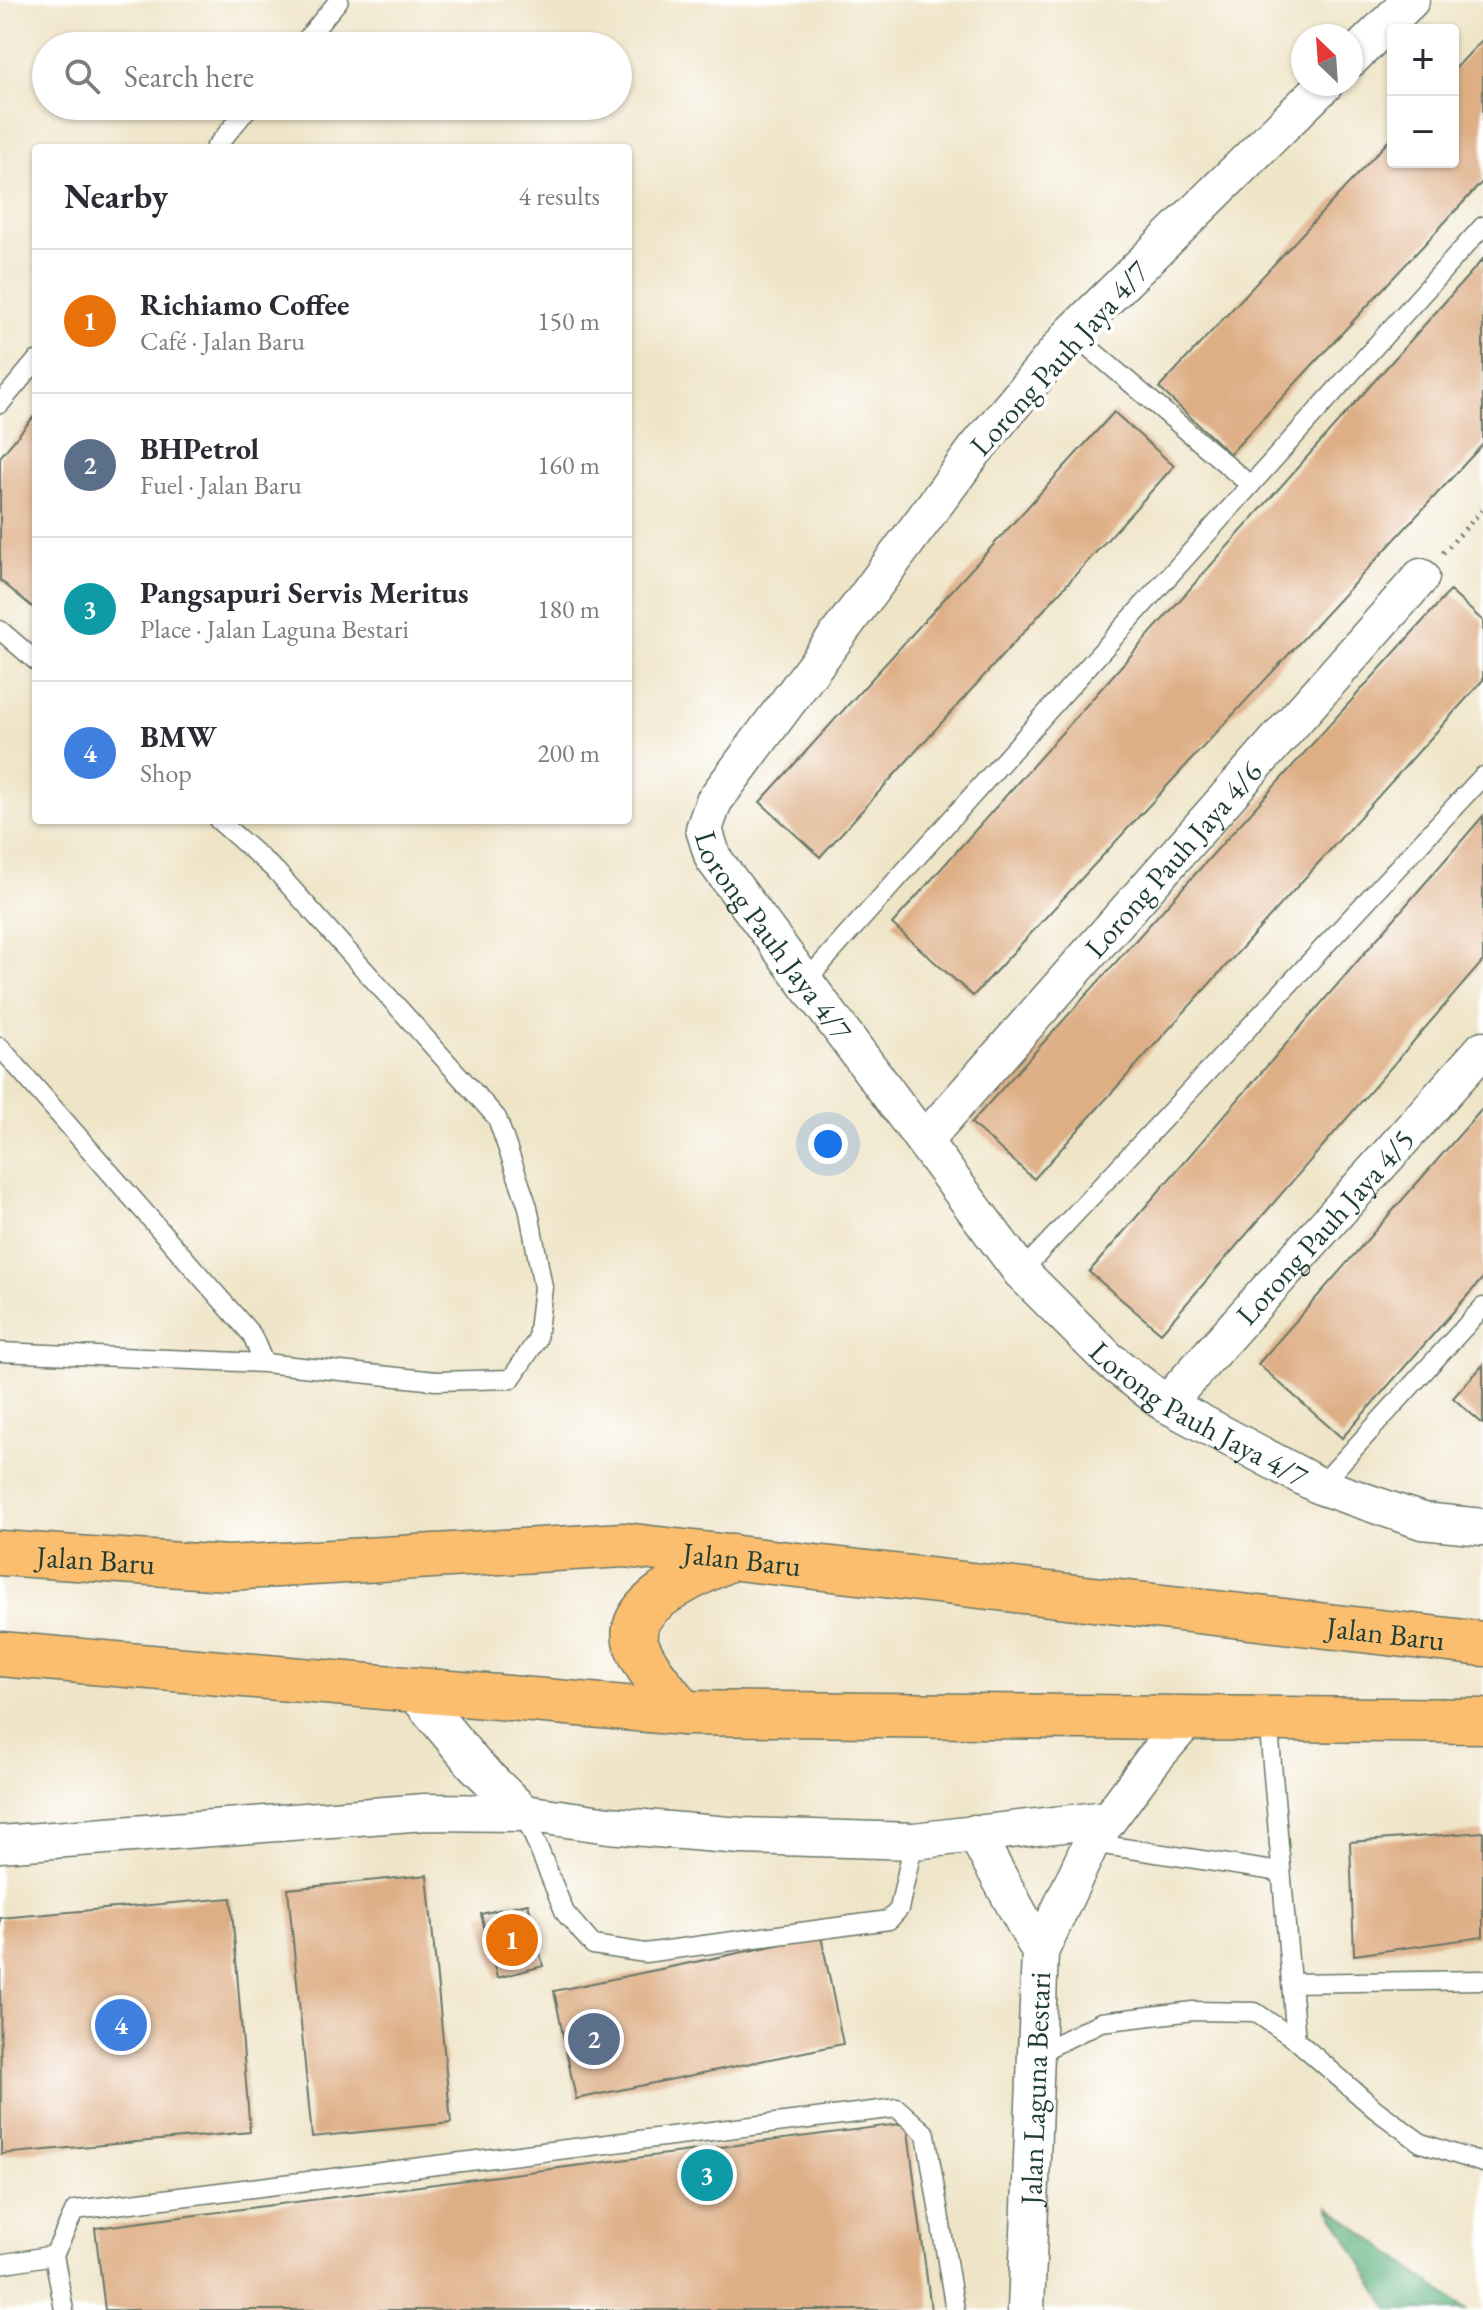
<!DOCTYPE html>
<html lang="en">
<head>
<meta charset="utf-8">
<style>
	:root { --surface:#fff; --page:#f2f2f3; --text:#2b2b33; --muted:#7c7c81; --line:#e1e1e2; --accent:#d1495b }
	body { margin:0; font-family:"EB Garamond",serif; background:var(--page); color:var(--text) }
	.controls { position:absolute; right:24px; top:24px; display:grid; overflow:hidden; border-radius:8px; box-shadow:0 2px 6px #0004 }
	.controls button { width:72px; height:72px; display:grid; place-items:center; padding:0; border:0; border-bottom:2px solid var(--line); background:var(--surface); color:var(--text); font:40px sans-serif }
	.compass { position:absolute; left:1291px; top:24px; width:72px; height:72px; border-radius:50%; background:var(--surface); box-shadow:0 2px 6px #0004; rotate:335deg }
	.you { position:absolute; left:828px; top:1144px; width:28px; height:28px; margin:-20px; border:6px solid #fff; border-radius:50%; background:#1a73e8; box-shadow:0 0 0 12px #1a73e833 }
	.badge { display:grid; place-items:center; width:52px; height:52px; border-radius:50%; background:var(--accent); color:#fff; font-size:26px; font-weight:700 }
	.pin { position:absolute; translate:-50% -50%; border:4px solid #fff; box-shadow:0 2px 8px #0006 }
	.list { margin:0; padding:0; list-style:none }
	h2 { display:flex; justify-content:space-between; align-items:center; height:104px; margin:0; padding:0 32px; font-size:34px }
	h2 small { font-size:26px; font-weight:400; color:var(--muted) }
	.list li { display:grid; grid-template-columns:52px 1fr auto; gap:24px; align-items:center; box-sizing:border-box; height:144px; padding:0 32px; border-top:2px solid var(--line) }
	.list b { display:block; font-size:30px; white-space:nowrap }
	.list p { margin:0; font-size:26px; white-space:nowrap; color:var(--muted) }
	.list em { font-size:26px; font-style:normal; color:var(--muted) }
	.icon { flex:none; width:44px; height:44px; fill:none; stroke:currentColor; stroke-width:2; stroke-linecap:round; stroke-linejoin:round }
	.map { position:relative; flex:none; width:1483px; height:2310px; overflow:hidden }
	.search { position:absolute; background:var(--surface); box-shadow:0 2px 6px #0004; left:32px; top:32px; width:600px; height:88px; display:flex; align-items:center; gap:20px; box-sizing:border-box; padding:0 28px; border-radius:44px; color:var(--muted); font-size:30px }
	.panel { position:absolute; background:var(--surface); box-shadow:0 2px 6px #0004; left:32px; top:144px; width:600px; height:680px; border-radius:8px }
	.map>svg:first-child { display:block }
</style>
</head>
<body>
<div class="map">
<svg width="1483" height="2310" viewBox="0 0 1483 2310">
	<rect width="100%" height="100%" fill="#fff"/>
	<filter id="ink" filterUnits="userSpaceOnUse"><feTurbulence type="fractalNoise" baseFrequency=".0125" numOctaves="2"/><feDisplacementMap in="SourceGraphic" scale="16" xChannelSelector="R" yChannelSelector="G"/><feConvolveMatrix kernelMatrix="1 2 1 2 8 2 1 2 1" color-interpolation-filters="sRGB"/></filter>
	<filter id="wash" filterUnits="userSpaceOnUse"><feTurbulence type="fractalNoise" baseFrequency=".006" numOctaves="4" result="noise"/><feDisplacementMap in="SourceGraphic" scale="32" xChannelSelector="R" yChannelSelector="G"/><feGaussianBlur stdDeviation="1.8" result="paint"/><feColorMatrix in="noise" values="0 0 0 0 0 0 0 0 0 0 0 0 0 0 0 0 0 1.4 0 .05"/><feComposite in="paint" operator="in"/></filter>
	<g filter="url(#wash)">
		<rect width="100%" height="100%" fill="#efe4c7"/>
		<!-- forest -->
		<path fill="#5caf7c" stroke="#3e7658" stroke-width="2" d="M1328 2206 1466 2310H1389Z"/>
		<g id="blocks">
			<!-- building -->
			<path fill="#deae85" d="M1483 39V181L1230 454 1159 388 1393 136V162H1453V71Z
				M1483 259V444L973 996 892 924Z
				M1114 412 1174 466 820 857 760 802Z
				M36 414V610L0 580V457Z
				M1450 591 1483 621V680L1034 1179 971 1123Z
				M1483 816V961L1161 1333 1089 1272Z
				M1483 1108V1278L1342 1438 1258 1364Z
				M1483 1365V1424L1453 1398Z
				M1483 1832V1937L1354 1955 1350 1842Z
				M427 1875 451 2123 312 2137 288 1889Z
				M231 1898 250 2132 1 2154 0 1918Z
				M528 1903 543 1966 497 1978 481 1914Z
				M821 1936 843 2044 576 2099 554 1991Z
				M907 2123 931 2310H105L95 2228Z"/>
		</g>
	</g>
	<g filter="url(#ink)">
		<use href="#blocks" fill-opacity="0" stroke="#687767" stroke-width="2"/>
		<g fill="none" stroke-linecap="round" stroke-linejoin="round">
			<!-- lane casing -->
			<g stroke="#687767" stroke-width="21">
				<path id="lane" d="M301 46 339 0
					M215 148 250 106
					M1072 333 1249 484
					M0 404 36 361
					M0 630 36 661
					M805 982 1483 226
					M0 1047 252 1335 264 1363
					M1021 1272 1483 776
					M0 1352 264 1363 436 1381 511 1379 537 1340 543 1287 528 1207 497 1118 277 872 218 820
					M1320 1486 1483 1307
					M1268 1718 1296 2040 1375 2109 1421 2143 1483 2163
					M524 1813 565 1913 593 1945 645 1953 889 1920 899 1909 914 1841
					M1091 1843 1281 1872
					M1291 1983 1483 1980
					M1036 2054 1101 2022 1193 2011 1255 2012 1296 2040
					M0 2264 54 2255
					M64 2310 54 2255 75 2210 897 2108 926 2134 955 2310"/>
			</g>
			<!-- street casing -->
			<g stroke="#687767" stroke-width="39">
				<g id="street">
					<path d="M1351 59 1411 0"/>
					<path id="s1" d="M1325 84 1072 333 976 449 714 801 704 829 713 858 1021 1272 1108 1359 1166 1404 1320 1486 1422 1521 1483 1527"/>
					<path id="s2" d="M924 1141 1421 577"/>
					<path id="s3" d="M1166 1404 1483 1049"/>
					<path d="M410 1687 474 1764 524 1813"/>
					<path d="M975 1833 1040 1952"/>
					<path d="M0 1844 425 1812 524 1813 609 1825 741 1836 914 1841 1107 1819"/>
					<path id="s4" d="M1026 2310 1040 1952 1091 1843 1152 1761 1189 1718"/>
				</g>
			</g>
			<!-- highway casing -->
			<g stroke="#687767" stroke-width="47">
				<g id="highway">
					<path id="s5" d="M0 1553 227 1568 624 1545 1483 1644"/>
					<path d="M0 1654 683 1713 1483 1721"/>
					<path d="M683 1713C667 1692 647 1671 637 1646 619 1603 704 1572 732 1557"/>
				</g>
			</g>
			<!-- path -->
			<path stroke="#687767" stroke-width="5" stroke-dasharray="2 6" stroke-linecap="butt" d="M1443 553 1483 509"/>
			<!-- lane -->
			<use href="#lane" stroke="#fff" stroke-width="18"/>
			<!-- street -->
			<use href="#street" stroke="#fff" stroke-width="36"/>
			<!-- highway -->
			<use href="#highway" stroke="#fbbe6e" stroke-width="44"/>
		</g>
	</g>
	<g text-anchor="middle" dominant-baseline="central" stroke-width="8" stroke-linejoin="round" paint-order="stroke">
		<!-- street labels -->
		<g font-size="30" fill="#1f3d34" stroke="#fff">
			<text transform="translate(1059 358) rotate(-48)">Lorong Pauh Jaya 4/7</text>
			<text stroke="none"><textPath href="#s2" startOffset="376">Lorong Pauh Jaya 4/6</textPath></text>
			<text stroke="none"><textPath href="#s1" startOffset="1102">Lorong Pauh Jaya 4/7</textPath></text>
			<text stroke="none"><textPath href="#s3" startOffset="238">Lorong Pauh Jaya 4/5</textPath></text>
			<text stroke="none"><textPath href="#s1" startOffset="1750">Lorong Pauh Jaya 4/7</textPath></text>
			<text stroke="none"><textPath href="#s5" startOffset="744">Jalan Baru</textPath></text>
			<text stroke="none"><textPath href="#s5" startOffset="96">Jalan Baru</textPath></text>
			<text stroke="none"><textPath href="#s5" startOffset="1392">Jalan Baru</textPath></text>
			<text stroke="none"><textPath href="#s4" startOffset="222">Jalan Laguna Bestari</textPath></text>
		</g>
	</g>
</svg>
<div class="controls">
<button>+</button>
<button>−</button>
</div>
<svg class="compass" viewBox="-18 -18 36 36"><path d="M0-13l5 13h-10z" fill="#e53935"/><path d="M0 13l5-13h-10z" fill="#7c7c81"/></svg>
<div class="you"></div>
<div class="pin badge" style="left:512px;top:1940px;background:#e8710a">1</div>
<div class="pin badge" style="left:594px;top:2039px;background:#5c6f8a">2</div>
<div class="pin badge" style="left:707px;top:2175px;background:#0f9aa8">3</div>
<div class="pin badge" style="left:121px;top:2025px;background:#3f7fe0">4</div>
<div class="search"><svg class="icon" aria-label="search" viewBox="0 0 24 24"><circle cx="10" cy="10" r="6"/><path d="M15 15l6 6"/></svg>Search here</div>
<section class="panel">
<h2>Nearby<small>4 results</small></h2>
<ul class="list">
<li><span class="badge" style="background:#e8710a">1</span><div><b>Richiamo Coffee</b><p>Café · Jalan Baru</p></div><em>150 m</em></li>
<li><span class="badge" style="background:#5c6f8a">2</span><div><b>BHPetrol</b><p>Fuel · Jalan Baru</p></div><em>160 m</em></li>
<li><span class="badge" style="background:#0f9aa8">3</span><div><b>Pangsapuri Servis Meritus</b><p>Place · Jalan Laguna Bestari</p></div><em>180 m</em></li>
<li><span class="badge" style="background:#3f7fe0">4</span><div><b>BMW</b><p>Shop</p></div><em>200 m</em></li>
</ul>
</section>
</div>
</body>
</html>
